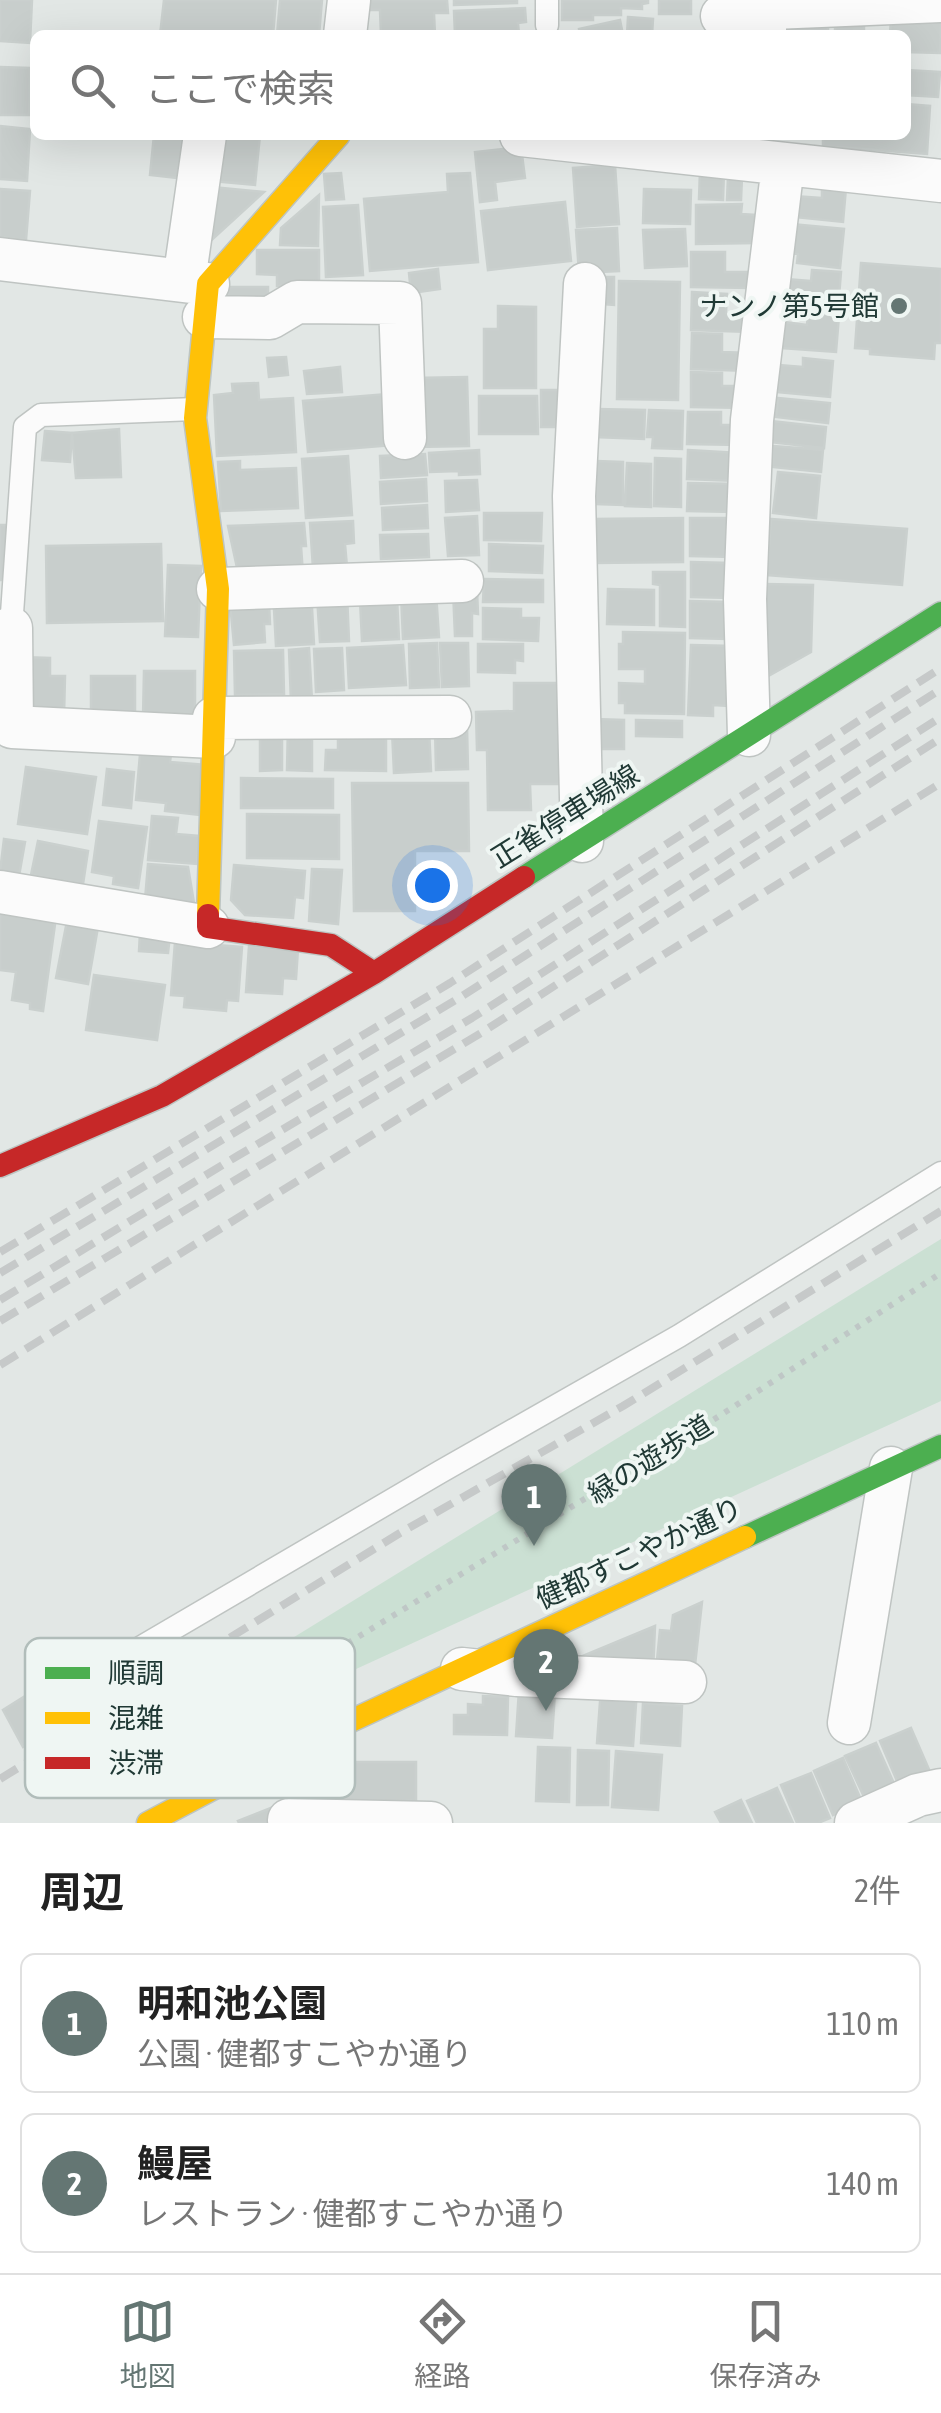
<!DOCTYPE html>
<html lang="ja">
<head>
<meta charset="utf-8">
<style>
	:root { --surface:#fff; --page:#f6f6f6; --text:#222; --muted:#767676; --line:#e0e0e0; --accent:#647673 }
	body { margin:0; font-family:"Asap Condensed","Noto Sans JP",sans-serif; background:var(--page); color:var(--text) }
	.you { position:absolute; left:432px; top:885px; width:35px; height:35px; margin:-25px; border:8px solid #fff; border-radius:50%; background:#1a73e8; box-shadow:0 0 0 15px #1a73e833 }
	.badge { display:grid; place-items:center; width:65px; height:65px; border-radius:50%; background:var(--accent); color:#fff; font-size:32px; font-weight:700 }
	.pin { position:absolute; translate:-50% -82px; filter:drop-shadow(0 2px 5px #0008) }
	.pin::after { content:''; position:absolute; top:52px; width:35px; height:30px; background:inherit; clip-path:polygon(0 0,100% 0,50% 100%) }
	.list { margin:0; padding:0; list-style:none }
	h2 { display:flex; justify-content:space-between; align-items:center; height:130px; margin:0; padding:0 40px; font-size:42px }
	h2 small { font-size:32px; font-weight:400; color:var(--muted) }
	.list li { display:grid; grid-template-columns:65px 1fr auto; gap:30px; align-items:center; box-sizing:border-box; height:140px; margin:0 20px 20px; padding:0 20px; border:2px solid var(--line); border-radius:15px }
	.list b { display:block; font-size:38px; white-space:nowrap }
	.list p { margin:0; font-size:32px; white-space:nowrap; color:var(--muted) }
	.list em { font-size:32px; font-style:normal; color:var(--muted) }
	.icon { flex:none; width:55px; height:55px; fill:none; stroke:currentColor; stroke-width:2; stroke-linecap:round; stroke-linejoin:round }
	.map { position:relative; flex:none; width:941px; height:1823px; overflow:hidden }
	.search { position:absolute; background:var(--surface); box-shadow:0 10px 40px #0002; left:30px; right:30px; top:30px; height:110px; display:flex; align-items:center; gap:25px; box-sizing:border-box; padding:0 35px; border-radius:15px; color:var(--muted); font-size:38px }
	.sheet { height:450px; background:var(--surface) }
	nav { display:flex; justify-content:space-around; align-items:center; box-sizing:border-box; height:140px; border-top:2px solid var(--line); background:var(--surface); font-size:28px; color:var(--muted) }
	nav a { display:grid; justify-items:center; gap:5px }
	nav .on { color:var(--accent) }
	.map>svg:first-child { display:block }
</style>
</head>
<body>
<div class="map">
<svg width="941" height="1823" viewBox="0 0 941 1823">
	<rect width="100%" height="100%" fill="#e2e7e5"/>
	<!-- green -->
	<path fill="#cbe0d3" d="M941 1239V1401L225 1729 208 1690Z"/>
	<!-- building -->
	<path fill="#c8cecc" stroke="#cad0ce" stroke-width="2.5" d="M0 0H32L30 43 0 41Z
		M164 0H276L273 35H160Z
		M280 0H322L319 35H277Z
		M367 0H447L448 13H434L435 35H381L380 10H368Z
		M454 0H517V3L454 5Z
		M562 0H648V3L642 4V9L621 8V15H593V20H562Z
		M659 0H691V14H659Z
		M525 8 526 22 518 23 519 34 455 35 454 11Z
		M628 17 653 19 652 35H627Z
		M864 18V29L854 30V35H835V19Z
		M891 18 941 20 940 53 906 52V35H890Z
		M620 20 622 30 601 35H580L579 29Z
		M782 21H828V35H782Z
		M0 67 30 68 29 115H0Z
		M906 70 940 72 938 97 906 95Z
		M906 104 930 106 927 154 823 146V135H906Z
		M0 126 30 129 27 181 0 179Z
		M154 135H191L187 179 150 175Z
		M217 135H260L255 185 213 181Z
		M521 147 525 178 495 182 497 200 480 202 475 152Z
		M615 165 619 224 577 227 573 168Z
		M700 171H724L723 200 699 199Z
		M341 173 344 199 326 200 324 174Z
		M470 173 478 262 370 271 364 199 448 192 447 174Z
		M728 177H742L741 200H727Z
		M822 185 846 188 843 222 794 217 795 196 822 198Z
		M212 187 264 192 206 245Z
		M0 189 30 191 26 240 0 237Z
		M644 189 691 190 690 224 643 223Z
		M319 195 318 246 280 245 281 228Z
		M565 202 571 261 488 270 481 211Z
		M742 204 741 214 756 215V243L696 244V205Z
		M358 205 363 275 326 277 323 207Z
		M791 224 844 229 840 268 797 263 798 254 788 253Z
		M617 228 619 271 579 273 576 230Z
		M685 229 687 266 645 268 643 230Z
		M257 250H319V286H277V275L257 274Z
		M691 252H725V272H751V288L691 287Z
		M861 263 941 269V343H935L934 359 870 354V349L855 348Z
		M438 269 440 289 411 293 409 273Z
		M812 270 841 272 838 309 784 304 787 279 811 281Z
		M603 277H614V305L603 304Z
		M619 281 680 282 678 400 617 399Z
		M228 287H268V302H228Z
		M692 292 727 294 726 313 750 314V332L691 330Z
		M498 306 536 307V388H484V329H498Z
		M808 313 839 316 836 352 782 348 784 322 807 325Z
		M692 333 722 334V352L750 353 749 371 691 369Z
		M286 357 288 375 269 377 267 358Z
		M803 358 833 361 830 397 778 392 780 365 803 367Z
		M340 367 342 392 307 394 304 371Z
		M691 372 722 373V386H748V408L691 407Z
		M467 377 469 446 415 447 413 378Z
		M258 383 259 400 293 398 296 452 217 456 214 395 233 393 232 384Z
		M541 390H567V427H541Z
		M387 394 392 445 308 452 303 401Z
		M479 396H537L538 434H479Z
		M778 398 830 403 828 423 776 417Z
		M596 409 645 410 644 439 595 437Z
		M649 410 683 411 682 449 652 448 653 437H647Z
		M688 412H721V425H740V445L687 444Z
		M771 421 826 427 824 448 769 442Z
		M119 429 121 477 76 478 72 433Z
		M45 431 72 433 70 462 42 460Z
		M773 446 823 450 821 472 772 467Z
		M479 450 480 474 459 475V471L430 472 429 453Z
		M688 450 738 453 737 481 687 479Z
		M425 454 427 475 381 478 380 456Z
		M348 456 352 515 306 518 302 459Z
		M655 458 681 459V507L654 506Z
		M240 461V470L296 468 298 508 221 511 218 462Z
		M596 461 623 462V505L596 504Z
		M627 463 651 464V507L625 506Z
		M778 472 820 476 816 518 773 513Z
		M426 479 427 501 381 504 380 482Z
		M477 480 479 510 446 512 445 481Z
		M688 483 736 484 735 512 687 511Z
		M427 505 428 528 383 530 382 508Z
		M484 513H542L541 541 484 540Z
		M477 516 479 555 448 556 445 518Z
		M683 518V562L594 563V519Z
		M690 518H735L734 557 690 556Z
		M771 519 907 529 902 585 767 575Z
		M353 521 354 543 345 544 347 567 313 568 310 523Z
		M304 523 306 546H301L303 574 239 577 228 526Z
		M0 525H7L6 580H0Z
		M428 534 429 557 381 559 380 535Z
		M161 544 163 621 47 623 46 546Z
		M489 544 543 546 542 573 489 571Z
		M691 562 731 563V598L691 597Z
		M168 565 201 566 198 637 165 636Z
		M653 572H685V627L660 626V585L653 584Z
		M484 579 543 580V602H483Z
		M765 584 813 585 811 652 763 679Z
		M608 589 654 590V625L607 624Z
		M453 590H477L478 614 472 613V636H455Z
		M436 593 439 637 403 639 401 594Z
		M347 594 349 641 320 642 317 596Z
		M397 598 399 639 362 641 360 600Z
		M269 601 270 624H264L265 642 234 645 230 603Z
		M690 601 728 602V639L690 638Z
		M312 608 314 644 276 646 274 609Z
		M483 608 521 609V618H539L538 641 483 639Z
		M623 632 685 633 684 714 625 713V703H619V683L645 684V669H619V644H623Z
		M437 643 439 687 410 688 409 644Z
		M440 643H468L469 686 442 687Z
		M478 644H523V661L515 660V673L478 672Z
		M403 645 406 685 349 688 347 648Z
		M691 645 733 646 728 706 713 705V716L688 715Z
		M309 648 312 700 291 702 289 650Z
		M342 648 344 690 316 692 314 649Z
		M283 650 284 694 235 695 234 651Z
		M21 657 50 658V676H65L64 716H21Z
		M144 671H195V719L143 718Z
		M91 676H135V718H91Z
		M514 683H562V784H530L531 810H488L487 750H477L476 712 514 711Z
		M594 719 624 720V749H593Z
		M636 720 682 721V737L636 736Z
		M288 725H312V771L287 770Z
		M260 727H282V770L260 771Z
		M467 727 468 769 436 770 435 728Z
		M386 729V771L325 770 326 750H338V738Z
		M429 729 431 771 394 773 392 731Z
		M141 743 172 746 170 762 206 765 201 815 165 811 166 803 136 800Z
		M26 767 96 777 87 834 18 824Z
		M107 769 134 772 131 808 103 805Z
		M241 778 333 779V808H241Z
		M352 783H468L469 851H415V911H354Z
		M247 814 339 815V859L247 858Z
		M152 816 178 818 176 834 199 836 197 864 148 860Z
		M99 821 147 827 138 888 113 884 114 876 92 872Z
		M4 839 25 842 19 876 0 872Z
		M38 841 88 851 83 884 31 875Z
		M148 864 188 867 194 903 145 900Z
		M234 865 305 871 303 898 295 897 293 918 245 915 231 900Z
		M312 869 342 870 338 924 309 921Z
		M0 909 56 917 43 1011 30 1009V1003L12 1000 16 972 0 970Z
		M67 921 98 927 88 984 56 978Z
		M140 933 170 935 168 953 139 951Z
		M175 942 242 947 238 1001 227 1000 226 1011 184 1007 185 996 171 995Z
		M249 946 298 949 296 979 283 978 282 994 246 992Z
		M94 975 165 985 157 1040 86 1030Z
		M702 1602 694 1674 656 1670 660 1630 671 1631 673 1615Z
		M655 1626 653 1672 580 1657Z
		M103 1647 124 1683 23 1747 3 1710Z
		M601 1688 637 1690 633 1746 597 1743Z
		M519 1690 555 1692 552 1738 516 1736Z
		M483 1696 508 1697 507 1735 454 1734V1715H468V1704L483 1705Z
		M643 1703 682 1706 680 1746 641 1743Z
		M911 1728 931 1774 900 1788 880 1741Z
		M876 1743 896 1788 866 1801 845 1756Z
		M538 1747 570 1748 569 1802 536 1801Z
		M578 1750 609 1751 608 1805H577Z
		M616 1751 662 1755 658 1810 612 1807Z
		M843 1758 862 1802 833 1815 814 1771Z
		M353 1762H416V1801L338 1800 337 1774H353Z
		M811 1773 830 1818 818 1823H797L781 1785Z
		M777 1788 793 1823H757L747 1801Z
		M741 1800 752 1823H721L715 1812Z
		M276 1806 282 1823H239L238 1821Z"/>
	<g fill="none" stroke-linecap="round" stroke-linejoin="round">
		<!-- lane casing -->
		<g stroke="#bfc4c2" stroke-width="25">
			<path id="lane" d="M547 0V25
				M11 628 25 427 41 415 195 409
				M128 1655 440 1472 679 1336 941 1173"/>
		</g>
		<!-- street casing -->
		<g stroke="#bfc4c2" stroke-width="45">
			<path id="street" d="M722 16 735 15 765 19
				M345 35 349 0
				M765 35V19L773 8 941 1
				M521 135 941 181
				M0 259 208 284
				M184 281 205 135
				M204 317 270 318 297 302 400 303 405 438
				M218 589 462 581
				M11 628 12 727 214 737
				M214 718 450 717
				M749 735 745 599 752 420 783 165
				M582 841 574 496 585 284
				M0 892 208 927
				M462 1669 517 1675 685 1682
				M849 1723 891 1468
				M289 1820 431 1823
				M856 1823 918 1795 941 1790"/>
		</g>
		<!-- fast casing -->
		<g stroke="#bdc5c2" stroke-width="25">
			<path id="fast" d="M524 877 941 613
				M745 1537 941 1446"/>
		</g>
		<!-- slow casing -->
		<g stroke="#bdc5c2" stroke-width="25">
			<path id="slow" d="M208 915 218 589 195 418 208 284 339 135
				M148 1823 265 1761 745 1537"/>
		</g>
		<!-- jam casing -->
		<g stroke="#bdc5c2" stroke-width="25">
			<path id="jam" d="M208 915V927L331 945 374 973
				M0 1166 162 1096 374 973 524 877"/>
		</g>
		<!-- path -->
		<path stroke="#bfc7c6" stroke-width="6" stroke-dasharray="5 8" stroke-linecap="butt" d="M345 1673 335 1651 696 1431 941 1273"/>
		<!-- lane -->
		<use href="#lane" stroke="#fbfbfb" stroke-width="22"/>
		<!-- street -->
		<use href="#street" stroke="#fbfbfb" stroke-width="42"/>
		<!-- fast -->
		<use href="#fast" stroke="#4caf50" stroke-width="22"/>
		<!-- slow -->
		<use href="#slow" stroke="#ffc107" stroke-width="22"/>
		<!-- jam -->
		<use href="#jam" stroke="#c62828" stroke-width="22"/>
		<!-- rail -->
		<path stroke="#c6c9c9" stroke-width="8" stroke-dasharray="20 10" stroke-linecap="butt" d="M0 1252 450 983 941 668
			M0 1273 459 998 941 689
			M0 1300 239 1155 472 1018 941 717
			M0 1321 481 1033 941 738
			M0 1365 941 783
			M0 1779 400 1533 623 1406 941 1211"/>
	</g>
	<!-- markers -->
	<circle fill="#647673" stroke="#eff6f3" stroke-width="4" cx="899" cy="306" r="10"/>
	<g text-anchor="middle" dominant-baseline="central" stroke-width="8" stroke-linejoin="round" paint-order="stroke">
		<!-- poi labels -->
		<g font-size="28" fill="#203935" stroke="#eff6f3" text-anchor="end">
			<text x="879" y="306">ナンノ第5号館</text>
		</g>
		<!-- street labels -->
		<g font-size="28" fill="#203935" stroke="#eff6f3">
			<text transform="translate(565 816) rotate(-32)">正雀停車場線</text>
			<text transform="translate(650 1459) rotate(-32)">緑の遊歩道</text>
			<text transform="translate(639 1553) rotate(-25)">健都すこやか通り</text>
		</g>
	</g>
	<!-- legend -->
	<rect x="25" y="1638" width="330" height="160" rx="15" fill="#eff6f3" stroke="#b1bdba" stroke-width="2.5"/>
	<rect x="45" y="1667" width="45" height="12" fill="#4caf50"/>
	<rect x="45" y="1712" width="45" height="12" fill="#ffc107"/>
	<rect x="45" y="1757" width="45" height="12" fill="#c62828"/>
	<g font-size="28" fill="#203935">
		<text x="108" y="1683">順調</text>
		<text x="108" y="1728">混雑</text>
		<text x="108" y="1773">渋滞</text>
	</g>
</svg>
<div class="you"></div>
<div class="pin badge" style="left:534px;top:1546px">1</div>
<div class="pin badge" style="left:546px;top:1711px">2</div>
<div class="search"><svg class="icon" aria-label="search" viewBox="0 0 24 24"><circle cx="10" cy="10" r="6"/><path d="M15 15l6 6"/></svg>ここで検索</div>
</div>
<section class="sheet">
<h2>周辺<small>2件</small></h2>
<ul class="list">
<li><span class="badge">1</span><div><b>明和池公園</b><p>公園 · 健都すこやか通り</p></div><em>110 m</em></li>
<li><span class="badge">2</span><div><b>鰻屋</b><p>レストラン · 健都すこやか通り</p></div><em>140 m</em></li>
</ul>
</section>
<nav>
<a class="on"><svg class="icon" aria-label="map" viewBox="0 0 24 24"><path d="M3 6l6-2 6 2 6-2v14l-6 2-6-2-6 2zM9 4v14M15 6v14"/></svg>地図</a>
<a><svg class="icon" aria-label="directions" viewBox="0 0 24 24"><path d="M12 3l9 9-9 9-9-9zM9 14v-3h6M13 9l2 2-2 2"/></svg>経路</a>
<a><svg class="icon" aria-label="saved" viewBox="0 0 24 24"><path d="M7 4h10v16l-5-4-5 4z"/></svg>保存済み</a>
</nav>
</body>
</html>
